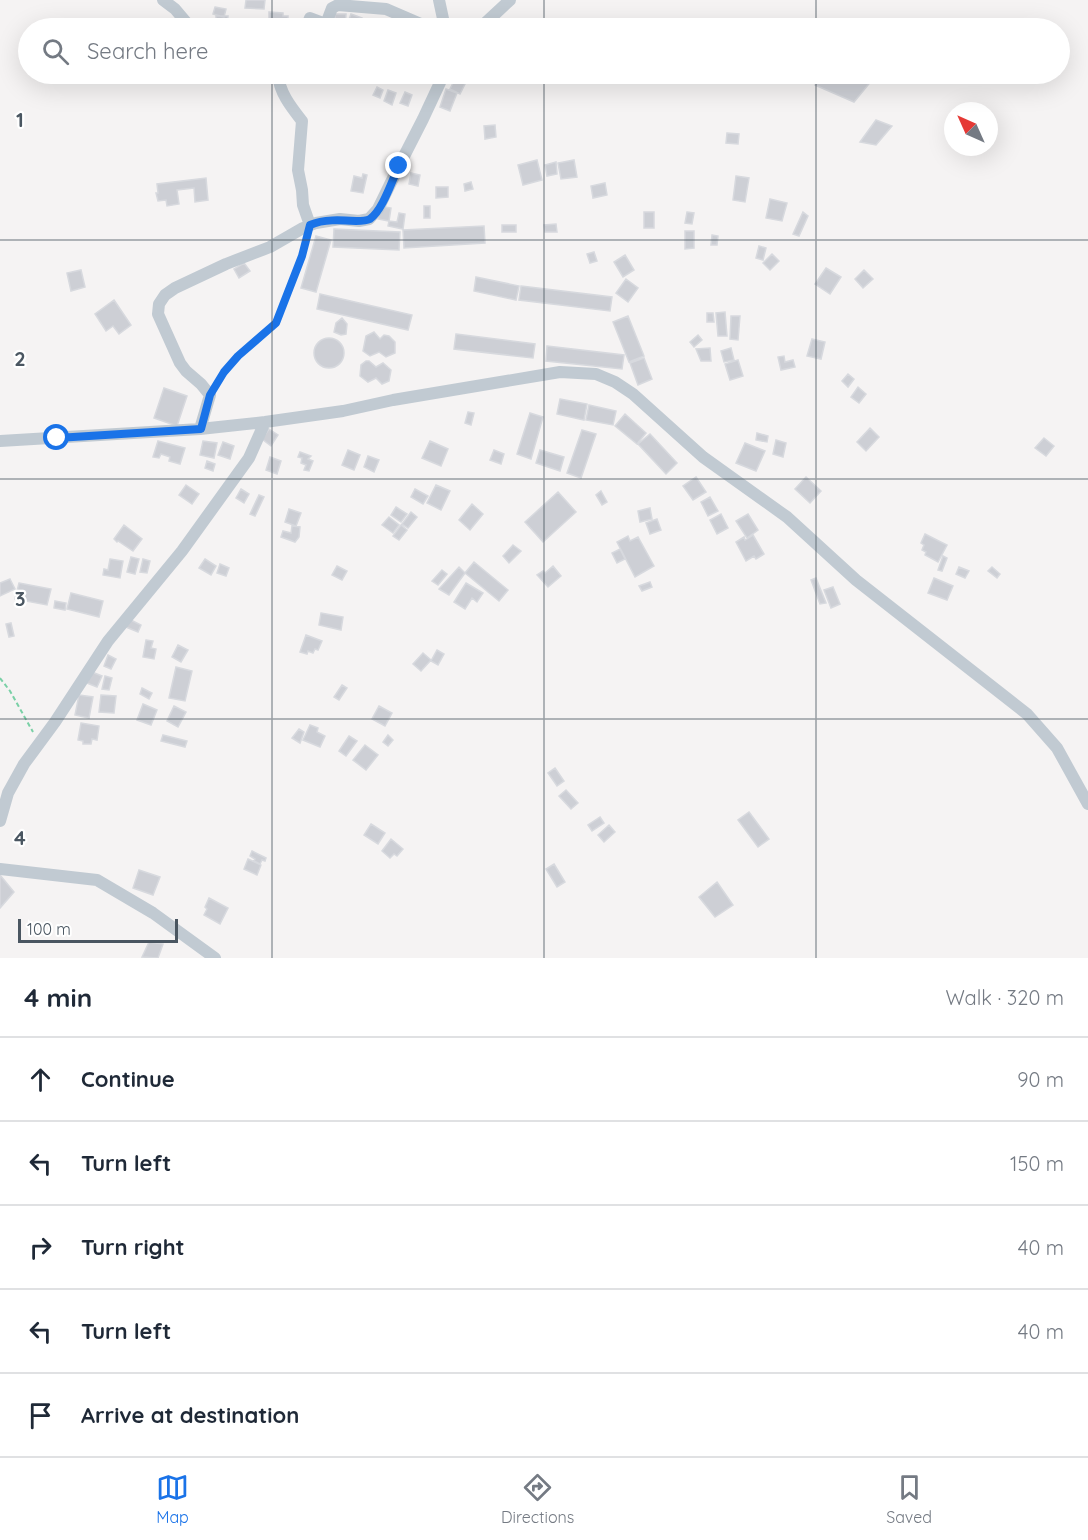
<!DOCTYPE html>
<html lang="en">
<head>
<meta charset="utf-8">
<style>
	:root { --surface:#fff; --page:#f6f6f7; --text:#1f2937; --muted:#747a83; --line:#e0e1e3; --accent:#1a73e8 }
	body { margin:0; font-family:Quicksand,sans-serif; background:var(--page); color:var(--text) }
	.compass { position:absolute; left:944px; top:102px; width:54px; height:54px; border-radius:50%; background:var(--surface); box-shadow:0 6px 24px #0002; rotate:315deg }
	.scale { position:absolute; left:18px; bottom:15px; width:160px; box-sizing:border-box; padding-left:6px; border:3px solid #4a5661; border-top:0; font-size:16px; line-height:21px; white-space:nowrap; color:#4a5661; -webkit-text-stroke:4px #fff; paint-order:stroke }
	.stop { position:absolute; width:18px; height:18px; margin:-14px; border:4px solid #1a73e8; border-radius:50%; background:#fff }
	.stop.end { background:#1a73e8; border-color:#fff; box-shadow:0 2px 6px #0008 }
	.list { margin:0; padding:0; list-style:none }
	h2 { display:flex; justify-content:space-between; align-items:center; height:78px; margin:0; padding:0 24px; font-size:26px }
	h2 small { font-size:20px; font-weight:400; color:var(--muted) }
	.list li { display:grid; grid-template-columns:39px 1fr auto; gap:18px; align-items:center; box-sizing:border-box; height:84px; padding:0 24px; border-top:2px solid var(--line) }
	.list b { display:block; font-size:22px; white-space:nowrap }
	.list em { font-size:20px; font-style:normal; color:var(--muted) }
	.icon { flex:none; width:33px; height:33px; fill:none; stroke:currentColor; stroke-width:2; stroke-linecap:round; stroke-linejoin:round }
	.map { position:relative; flex:none; width:1088px; height:958px; overflow:hidden }
	.search { position:absolute; background:var(--surface); box-shadow:0 6px 24px #0002; left:18px; right:18px; top:18px; height:66px; display:flex; align-items:center; gap:15px; box-sizing:border-box; padding:0 21px; border-radius:33px; color:var(--muted); font-size:22px }
	.sheet { height:498px; background:var(--surface) }
	nav { display:flex; justify-content:space-around; align-items:center; box-sizing:border-box; height:84px; border-top:2px solid var(--line); background:var(--surface); font-size:16px; color:var(--muted) }
	nav a { display:grid; justify-items:center; gap:3px }
	nav .on { color:var(--accent) }
	.map>svg:first-child { display:block }
</style>
</head>
<body>
<div class="map">
<svg width="1088" height="958" viewBox="0 0 1088 958">
	<rect width="100%" height="100%" fill="#f5f3f3"/>
	<!-- building -->
	<path fill="#cdcfd5" stroke="#d7d9de" stroke-width="1.5" d="M246 0H265L264 9 245 8Z
		M215 7 226 9 224 17 213 14Z
		M269 12 283 13V16H288V28H269Z
		M335 14H346L345 28H335Z
		M351 14 362 18 358 28H346Z
		M216 16H228L227 28H216Z
		M819 74H877L854 102 815 85Z
		M455 79 465 84 460 94 450 89Z
		M377 87 383 90 380 98 373 95Z
		M446 89 457 93 450 111 440 107Z
		M388 90 396 93 392 105 384 101Z
		M405 92 412 95 408 106 400 103Z
		M876 120 892 126 876 145 860 142Z
		M495 125 496 137 485 139 484 126Z
		M727 133 739 134 738 144 726 143Z
		M537 160 542 180 523 185 518 165Z
		M574 160 577 177 561 179 558 163Z
		M556 162 557 174 547 176 545 165Z
		M411 173 420 175 418 186 409 184Z
		M363 174 367 175 363 193 351 191 354 176 362 178Z
		M736 176 749 178 745 202 733 200Z
		M206 178 208 200 195 202 194 188 177 190 179 204 167 206 166 200 158 201 156 193H158L157 184Z
		M471 182 473 189 465 191 464 184Z
		M605 183 607 195 593 198 591 186Z
		M436 187H448V197L436 198Z
		M770 199 787 203 782 221 766 218Z
		M380 206 391 208 389 221 378 219Z
		M424 206H430V218H424Z
		M644 212H654V228H644Z
		M687 212 694 213 692 224 685 223Z
		M803 212 808 216 799 236 793 234Z
		M399 213 405 214 403 229 388 226 389 221 397 222Z
		M556 224 557 232H545L544 225Z
		M502 225H516V232H502Z
		M484 226 485 243 404 248 403 230Z
		M334 229 400 232 399 250 333 247Z
		M685 231H694V248L685 249Z
		M712 235 718 236 717 245H711Z
		M316 236 331 240 316 292 301 288Z
		M759 246 766 248 763 260 756 258Z
		M594 252 597 261 590 263 587 254Z
		M772 254 779 261 770 270 763 263Z
		M625 255 634 270 623 277 614 262Z
		M244 263 250 271 239 278 234 269Z
		M826 268 841 277 830 294 815 284Z
		M81 270 85 287 71 291 67 273Z
		M864 270 873 279 863 288 855 279Z
		M476 277 519 286 516 300 474 291Z
		M626 279 638 288 628 302 616 293Z
		M521 286 612 297 610 311 519 300Z
		M320 294 412 315 408 330 317 309Z
		M114 300 131 325 119 334 113 326 106 331 95 314Z
		M725 312 727 336H718L716 313Z
		M707 313H713L714 322H707Z
		M628 316 644 356 629 362 613 322Z
		M731 316H740L738 340 730 339Z
		M342 318 347 324 346 334 341 335 334 332 336 323Z
		M374 332 380 339 384 335 389 336 395 342V353L386 357 379 352 370 356 363 351 366 336Z
		M456 334 535 344 533 358 454 349Z
		M698 335 702 340 694 347 690 342Z
		M314 353a15 15 0 1 1 30 0a15 15 0 1 1-30 0Z
		M812 339 825 342 821 359 807 356Z
		M547 346 624 355 622 369 546 361Z
		M710 348 711 361H701L696 349Z
		M731 348 734 360 724 362 721 351Z
		M784 356 785 362 793 360 795 367 781 370 778 357Z
		M644 358 652 379 638 385 630 363Z
		M738 360 743 376 730 380 725 364Z
		M366 361H369L376 367 383 363 391 370 389 381 382 384 376 378 368 382 360 376 361 365Z
		M848 374 854 379 848 387 842 381Z
		M858 387 866 394 859 403 851 397Z
		M164 388 187 396 177 426 154 418Z
		M560 399 587 404 584 420 557 414Z
		M589 405 616 411 613 425 586 420Z
		M468 412 474 413 471 425 465 423Z
		M530 413 543 417 531 459 517 454Z
		M625 414 646 433 637 444 615 426Z
		M870 428 879 437 866 451 857 442Z
		M269 429 278 435 271 446 262 439Z
		M582 430 596 434 581 478 567 473Z
		M757 433 768 436 767 442 756 440Z
		M650 434 677 463 666 474 638 444Z
		M1044 438 1054 446 1046 456 1035 448Z
		M776 440 786 443 783 457 773 454Z
		M158 441 185 448 180 464 169 461 170 457 161 454 159 458 153 457Z
		M203 441 217 443 214 458 200 455Z
		M430 441 448 449 441 466 422 458Z
		M223 442 234 446 230 459 218 455Z
		M745 443 765 451 756 471 736 463Z
		M348 450 360 455 354 470 342 465Z
		M494 450 504 454 501 464 490 460Z
		M540 450 564 457 560 471 536 463Z
		M300 452 311 456 308 459 313 461 309 471 304 470 306 465 301 463 302 458 298 457Z
		M368 456 379 460 374 472 364 467Z
		M270 457 281 461 277 474 266 470Z
		M207 461 215 464 213 471 205 468Z
		M696 477 706 492 693 500 683 486Z
		M806 477 821 491 810 503 795 489Z
		M186 485 199 494 192 504 179 495Z
		M436 485 450 491 441 510 427 503Z
		M241 489 249 494 244 503 236 498Z
		M415 489 428 496 423 504 411 497Z
		M601 491 607 502 602 505 596 495Z
		M558 492 576 512 543 542 525 522Z
		M259 495 264 497 255 516 250 514Z
		M710 497 718 511 708 516 701 502Z
		M472 504 483 514 470 530 459 520Z
		M396 507 407 514 401 522 391 515Z
		M650 508 652 519 640 522 638 511Z
		M289 509 301 513 296 526 285 522Z
		M411 512 417 517 408 528 402 524Z
		M721 514 728 528 717 534 710 520Z
		M748 514 758 530 747 538 736 521Z
		M389 517 399 525 393 533 382 525Z
		M657 519 661 530 650 534 646 523Z
		M124 525 142 539 133 551 118 541 117 542 114 539Z
		M401 525 407 530 399 540 393 536Z
		M292 526 300 527 299 537 295 542 281 537 283 531 291 533Z
		M925 534 947 545 938 562 925 555 926 552 922 550 924 545 921 543Z
		M753 535 764 554 756 559 754 556 746 561 736 542 744 537 745 540Z
		M628 536 630 541 638 537 654 566 635 577 617 542Z
		M513 545 521 551 509 563 503 556Z
		M620 549 625 559 617 563 612 553Z
		M943 556 947 558 942 571 938 570Z
		M131 557 139 559 135 574 127 572Z
		M110 559 123 561 120 578 103 575 104 569 108 570Z
		M143 559 150 561 147 573 140 572Z
		M205 559 216 566 211 575 199 568Z
		M474 562 508 590 499 601 465 573Z
		M220 564 229 568 226 576 217 573Z
		M337 566 347 571 342 580 332 575Z
		M553 566 561 576 548 587 537 575 543 571 545 573Z
		M459 567 465 573 449 595 439 589Z
		M959 567 969 571 965 578 956 574Z
		M992 567 1000 574 997 578 988 571Z
		M442 570 447 574 438 585 432 581Z
		M816 578 826 603 820 604 811 580Z
		M934 578 953 586 947 600 928 593Z
		M10 579 15 589 0 596V583Z
		M650 582 652 587 642 591 639 586Z
		M19 583 51 589 47 605 15 599Z
		M466 583 483 593 477 602 472 598 465 609 454 602Z
		M833 587 840 604 831 608 824 590Z
		M71 593 103 601 99 617 67 609Z
		M55 601 66 603 65 610 54 608Z
		M321 613 343 617 341 630 319 625Z
		M129 619 141 625 138 632 126 627Z
		M11 623 14 636 9 637 6 624Z
		M306 635 322 641 318 650 315 649 313 653 308 651 307 654 300 652Z
		M146 640 153 641 151 648 156 649 154 659 143 657Z
		M178 645 188 650 181 662 172 657Z
		M437 650 444 654 438 665 431 661Z
		M423 653 431 660 421 671 413 664Z
		M108 655 116 659 111 669 104 666Z
		M176 667 192 671 185 701 169 698Z
		M92 672 102 676 97 687 87 683Z
		M105 676 112 678 109 690 102 689Z
		M342 685 347 688 339 700 334 697Z
		M142 688 152 693 149 699 140 694Z
		M79 695 93 697 89 718 75 715Z
		M101 695 116 696 114 713 99 712Z
		M143 704 157 710 151 725 137 720Z
		M174 706 186 712 178 727 167 721Z
		M379 706 392 713 385 726 372 719Z
		M81 723 99 726 97 740 92 739 91 744H83V741L78 740Z
		M310 725 318 728 317 732 325 736 320 747 303 740Z
		M299 729 304 732 300 743 292 738Z
		M163 735 187 741 185 747 161 741Z
		M388 735 393 740 388 746 383 742Z
		M349 736 357 741 346 756 339 751Z
		M365 745 378 755 366 770 353 760Z
		M555 768 564 781 557 786 548 773Z
		M566 790 578 803 571 809 559 796Z
		M749 812 769 839 758 847 738 820Z
		M600 817 604 823 592 831 588 825Z
		M371 824 385 833 378 844 364 835Z
		M609 825 615 832 604 842 598 835Z
		M391 839 403 849 397 856 394 854 390 858 382 851Z
		M252 851 266 858 265 861 262 860 260 864 254 861 255 859 250 856Z
		M248 859 261 865 257 875 244 869Z
		M554 864 565 882 557 887 546 869Z
		M139 870 160 877 153 895 133 888Z
		M0 875 14 892 0 908Z
		M717 882 733 905 715 917 699 897Z
		M209 898 228 908 220 924 204 915 207 909 205 907Z
		M149 942 163 944 158 958 142 957Z"/>
	<g fill="none" stroke-linecap="round" stroke-linejoin="round">
		<!-- path -->
		<path stroke="#7ad0a6" stroke-width="2" stroke-dasharray="4.5 3" stroke-linecap="butt" d="M216 385 224 372 238 356 276 323 302 256 306 238
			M0 678 10 691 33 732"/>
		<!-- minor -->
		<path stroke="#c1cad2" stroke-width="12" d="M163 0 175 9 191 28
			M439 0 445 28
			M306 28 310 18 326 24 332 8 338 5 386 9 430 28
			M480 28 510 0
			M278 74C279 92 291 107 302 121L298 170 302 190 303 205 310 225
			M200 429 210 395 201 384 186 371 180 363 158 314 159 304 165 295 175 288 226 264 270 247 303 228 316 223 340 219 359 221 369 219 378 209 399 166 423 119 444 74
			M0 441 200 429 265 422 343 411 393 400 560 372 596 374 615 382 633 394 703 457 787 517 856 580 1027 714 1057 748 1088 804
			M0 821 8 793 24 764 55 722 108 641 182 551 249 458 265 422
			M0 869 97 880 153 913 215 958"/>
	</g>
	<g fill="none" stroke-linecap="round" stroke-linejoin="round">
		<!-- route -->
		<path stroke="#1a73e8" stroke-width="8" d="M57 438 201 429 210 395 224 372 238 356 276 323 302 256 310 225C324 219 340 220 356 221 360 221 366 221 370 219 383 210 392 180 399 166"/>
	</g>
	<!-- grid -->
	<path fill="none" stroke="#4a5661" stroke-width="1.5" stroke-opacity="0.55" d="M272 0V28M544 0V28M816 0V28M272 74V958M544 74V958M816 74V958M0 240H1088M0 479H1088M0 719H1088"/>
	<g font-size="20" text-anchor="middle" font-weight="bold" fill="#4a5661" stroke="#fff" stroke-width="4.5" stroke-linejoin="round" paint-order="stroke">
		<text x="20" y="127">1</text>
		<text x="20" y="366">2</text>
		<text x="20" y="606">3</text>
		<text x="20" y="845">4</text>
	</g>
</svg>
<svg class="compass" viewBox="-18 -18 36 36"><path d="M0-13l5 13h-10z" fill="#e53935"/><path d="M0 13l5-13h-10z" fill="#747a83"/></svg>
<div class="scale">100 m</div>
<div class="stop" style="left:57px;top:438px"></div>
<div class="stop end" style="left:399px;top:166px"></div>
<div class="search"><svg class="icon" aria-label="search" viewBox="0 0 24 24"><circle cx="10" cy="10" r="6"/><path d="M15 15l6 6"/></svg>Search here</div>
</div>
<section class="sheet">
<h2>4 min<small>Walk · 320 m</small></h2>
<ul class="list">
<li><svg class="icon" aria-label="ahead" viewBox="0 0 24 24"><path d="M12 20V5M6 11l6-6 6 6"/></svg><div><b>Continue</b></div><em>90 m</em></li>
<li><svg class="icon" aria-label="left" viewBox="0 0 24 24"><path d="M17 20v-9H6M10 6l-5 5 5 5"/></svg><div><b>Turn left</b></div><em>150 m</em></li>
<li><svg class="icon" aria-label="right" viewBox="0 0 24 24"><path d="M7 20v-9h11M14 6l5 5-5 5"/></svg><div><b>Turn right</b></div><em>40 m</em></li>
<li><svg class="icon" aria-label="left" viewBox="0 0 24 24"><path d="M17 20v-9H6M10 6l-5 5 5 5"/></svg><div><b>Turn left</b></div><em>40 m</em></li>
<li><svg class="icon" aria-label="arrive" viewBox="0 0 24 24"><path d="M6 21V4h12l-3 4 3 4H6"/></svg><div><b>Arrive at destination</b></div></li>
</ul>
</section>
<nav>
<a class="on"><svg class="icon" aria-label="map" viewBox="0 0 24 24"><path d="M3 6l6-2 6 2 6-2v14l-6 2-6-2-6 2zM9 4v14M15 6v14"/></svg>Map</a>
<a><svg class="icon" aria-label="directions" viewBox="0 0 24 24"><path d="M12 3l9 9-9 9-9-9zM9 14v-3h6M13 9l2 2-2 2"/></svg>Directions</a>
<a><svg class="icon" aria-label="saved" viewBox="0 0 24 24"><path d="M7 4h10v16l-5-4-5 4z"/></svg>Saved</a>
</nav>
</body>
</html>
